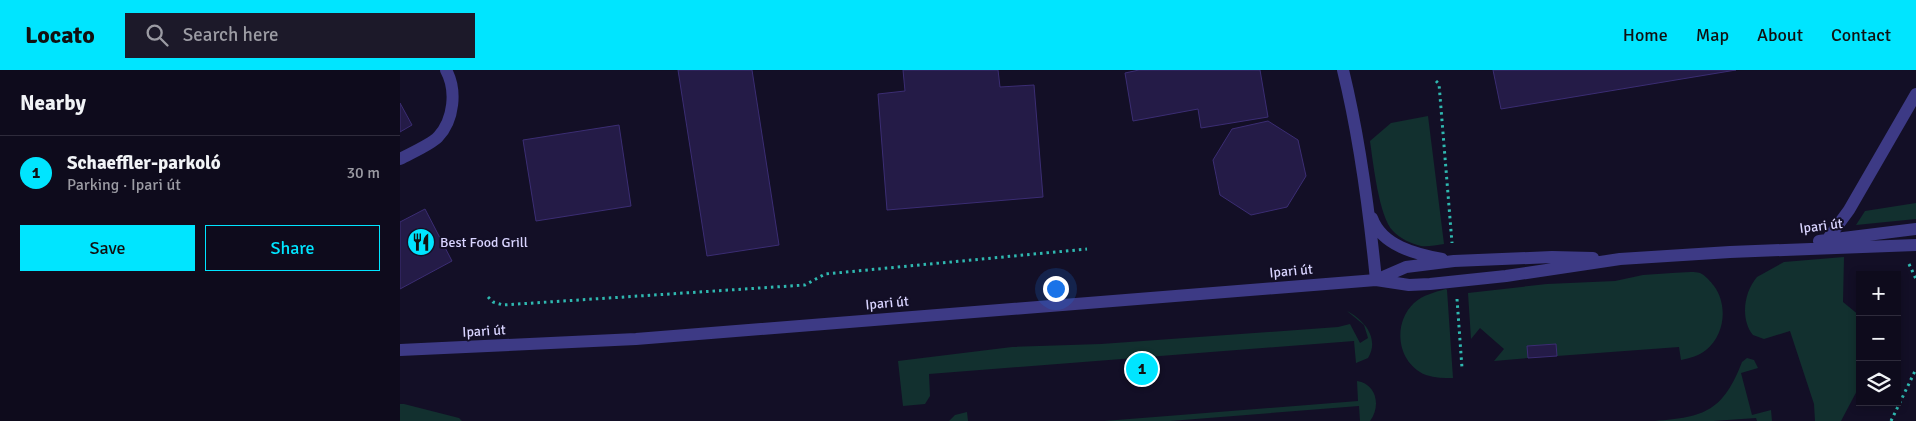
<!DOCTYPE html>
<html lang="en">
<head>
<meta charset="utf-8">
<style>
	:root { --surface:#0e0b1c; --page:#1c1929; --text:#f1f3f6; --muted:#9b9ba3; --line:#2e2b3b; --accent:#00e5ff }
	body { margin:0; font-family:Signika,sans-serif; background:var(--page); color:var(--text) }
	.controls { position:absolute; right:15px; bottom:15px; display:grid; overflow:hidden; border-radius:0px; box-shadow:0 2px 8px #0003 }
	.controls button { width:45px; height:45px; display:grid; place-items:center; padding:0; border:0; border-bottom:1px solid var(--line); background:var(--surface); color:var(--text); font:25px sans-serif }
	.you { position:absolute; left:655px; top:218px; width:18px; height:18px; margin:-12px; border:4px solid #fff; border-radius:50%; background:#1a73e8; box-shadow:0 0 0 8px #1a73e833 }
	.badge { display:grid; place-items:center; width:32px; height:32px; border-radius:50%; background:var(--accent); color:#111; font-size:16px; font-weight:700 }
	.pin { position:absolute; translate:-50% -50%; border:2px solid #fff; box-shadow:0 1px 5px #0006 }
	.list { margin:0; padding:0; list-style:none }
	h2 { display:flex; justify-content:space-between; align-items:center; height:65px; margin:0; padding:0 20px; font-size:21px }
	h2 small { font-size:16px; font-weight:400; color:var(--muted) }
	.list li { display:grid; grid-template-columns:32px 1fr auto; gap:15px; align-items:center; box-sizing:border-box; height:75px; padding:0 20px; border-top:1px solid var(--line) }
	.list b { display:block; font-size:19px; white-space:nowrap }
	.list p { margin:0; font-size:16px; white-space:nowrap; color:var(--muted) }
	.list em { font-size:16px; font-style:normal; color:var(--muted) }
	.actions { display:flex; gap:10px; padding:15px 20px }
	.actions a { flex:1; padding:11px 0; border:1px solid var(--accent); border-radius:0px; text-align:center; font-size:18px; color:var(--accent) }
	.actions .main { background:var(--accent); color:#111 }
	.icon { flex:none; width:28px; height:28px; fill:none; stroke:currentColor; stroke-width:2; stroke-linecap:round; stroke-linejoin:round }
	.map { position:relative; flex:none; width:1516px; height:351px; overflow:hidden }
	header { display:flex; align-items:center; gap:30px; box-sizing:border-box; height:70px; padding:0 25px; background:var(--accent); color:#111 }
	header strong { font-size:24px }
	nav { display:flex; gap:28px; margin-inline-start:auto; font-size:18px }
	.search { width:350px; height:45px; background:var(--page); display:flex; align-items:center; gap:12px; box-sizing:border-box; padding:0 18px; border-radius:0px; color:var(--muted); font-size:19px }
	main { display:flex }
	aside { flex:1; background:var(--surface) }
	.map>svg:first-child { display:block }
</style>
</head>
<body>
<header>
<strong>Locato</strong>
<div class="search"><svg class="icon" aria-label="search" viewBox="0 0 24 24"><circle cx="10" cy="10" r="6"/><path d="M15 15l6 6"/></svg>Search here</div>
<nav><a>Home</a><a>Map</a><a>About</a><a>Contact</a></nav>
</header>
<main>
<aside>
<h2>Nearby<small></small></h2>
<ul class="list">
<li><span class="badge">1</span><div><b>Schaeffler-parkoló</b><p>Parking · Ipari út</p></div><em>30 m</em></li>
</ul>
<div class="actions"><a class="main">Save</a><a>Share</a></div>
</aside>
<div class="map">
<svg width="1516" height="351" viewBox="0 0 1516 351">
	<rect width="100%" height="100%" fill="#130f26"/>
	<!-- green -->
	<path fill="#12302f" d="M1028 46 1044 174C1036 175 1028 177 1021 176 1012 174 999 168 993 161 979 147 973 92 970 71L991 53Z
		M1516 133V149L1456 155 1465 141Z
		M1444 187 1443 232 1460 246V315L1441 351H1415L1414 334 1390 261 1364 269 1353 265C1340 249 1344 222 1357 207L1384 192Z
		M1272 203C1280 203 1292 201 1300 203 1305 205 1311 212 1314 216 1328 235 1325 265 1306 280 1299 286 1290 288 1281 290L1279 277 1157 286 1156 274 1127 276 1128 288 1094 291 1104 279 1080 258 1071 269 1068 223 1147 214 1215 211 1243 205Z
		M1046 219 1047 220 1053 308C1044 308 1035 308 1026 305 997 293 992 254 1014 233 1023 225 1035 222 1046 219Z
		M947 241C964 250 980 268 968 288L956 293 954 271 529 304 530 326 525 334 503 336 498 291 612 277 701 274 938 257 950 254 960 273 968 268 964 255Z
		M1347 288 1354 290 1358 298 1341 303 1352 345 1371 340 1372 351H1357L1356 348 1313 351H1255C1305 347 1323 341 1342 292Z
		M957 311C977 314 981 337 970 351H960L959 336 770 351H704L958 331Z
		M0 334H4L59 348 62 351H0Z
		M567 342 568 351H549L555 345Z"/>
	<!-- building -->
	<path fill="#241b47" stroke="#3b2d73" d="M278 0H352L379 175 307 186Z
		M503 0H598L600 17 634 15 643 127 487 140 478 24 505 21Z
		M739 0H860L868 47 801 58 798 39 733 51 725 3Z
		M1093 0H1336L1101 39Z
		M0 33 12 55 0 62Z
		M868 51 898 70 906 106 887 137 851 145 820 125 813 90 832 59Z
		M219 55 231 136 136 151 123 70Z
		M25 139 52 191 0 219V152Z
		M1156 274 1157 286 1128 288 1127 276Z"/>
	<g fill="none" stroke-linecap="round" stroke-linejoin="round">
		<!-- path -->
		<path stroke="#2fb8b0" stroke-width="3" stroke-dasharray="2.5 4" stroke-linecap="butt" d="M1036 11 1039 14 1052 173
			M1509 194 1516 209
			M88 227 93 232 103 235 405 215 425 204 687 179
			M1057 229 1062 298
			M1491 351 1516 299"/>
		<!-- minor -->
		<path stroke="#3d3a85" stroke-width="12" d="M943 0C960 69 969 139 976 210
			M0 89C11 83 30 75 38 67 54 50 57 20 46 0
			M972 148C982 176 1016 184 1042 189
			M1427 170 1449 140 1516 24
			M1419 171 1516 159
			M976 210 1006 197 1054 191 1152 187 1193 188
			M0 280 236 269 976 210 1009 215 1030 214 1106 206 1220 189 1330 182 1516 175"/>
	</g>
	<!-- icons -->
	<defs>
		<g id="restaurant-disc" transform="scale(1.4375)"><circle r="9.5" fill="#00e5ff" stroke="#130f26"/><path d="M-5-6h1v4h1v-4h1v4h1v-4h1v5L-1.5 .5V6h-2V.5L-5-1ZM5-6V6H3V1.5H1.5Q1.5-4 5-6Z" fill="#111"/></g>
	</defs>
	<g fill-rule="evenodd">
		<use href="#restaurant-disc" x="21" y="172"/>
	</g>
	<g text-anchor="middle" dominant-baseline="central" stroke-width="4" stroke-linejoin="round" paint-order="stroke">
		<!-- street labels -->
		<g font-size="14" fill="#d9d4ff" stroke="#130f26">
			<text transform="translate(1421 156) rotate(-7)">Ipari út</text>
			<text transform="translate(891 201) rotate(-5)">Ipari út</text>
			<text transform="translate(487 233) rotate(-5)">Ipari út</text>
			<text transform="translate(84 261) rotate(-3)">Ipari út</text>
		</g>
		<!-- poi labels -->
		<g font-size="14" fill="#d9d4ff" stroke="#130f26" text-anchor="start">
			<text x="40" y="172">Best Food Grill</text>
		</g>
	</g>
</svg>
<div class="controls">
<button>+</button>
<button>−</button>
<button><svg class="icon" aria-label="layers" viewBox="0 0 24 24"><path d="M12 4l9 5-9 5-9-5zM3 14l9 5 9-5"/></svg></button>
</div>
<div class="you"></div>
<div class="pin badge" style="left:742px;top:299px">1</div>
</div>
</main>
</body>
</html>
